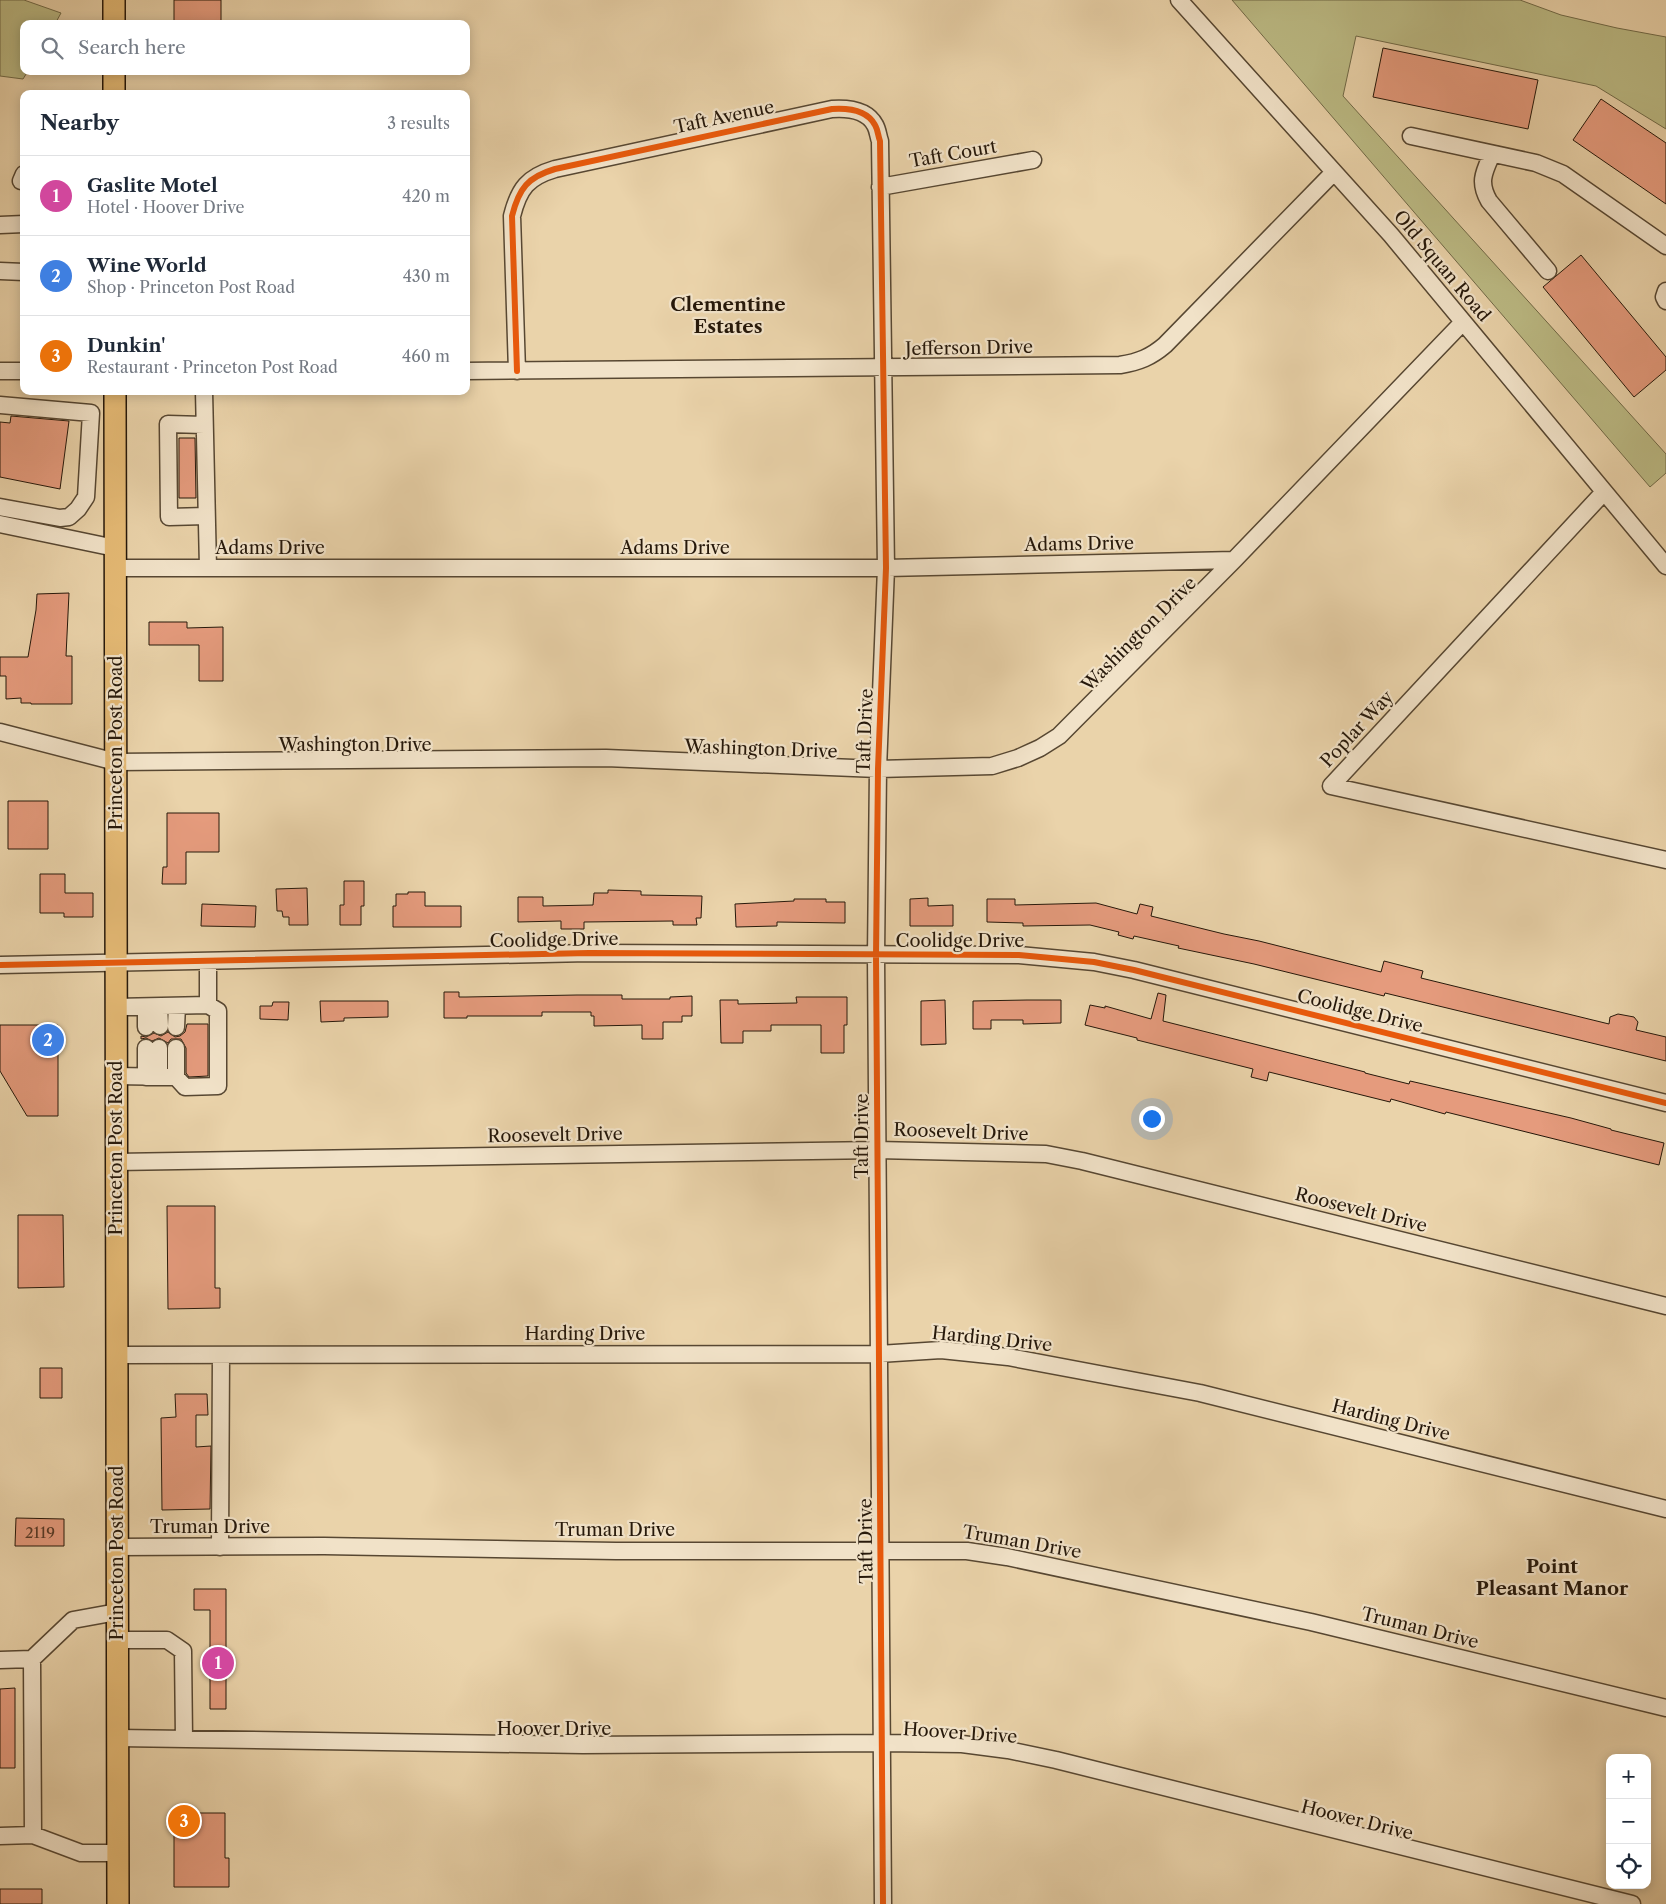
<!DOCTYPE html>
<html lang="en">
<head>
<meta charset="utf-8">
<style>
	:root { --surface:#fff; --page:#f6f6f7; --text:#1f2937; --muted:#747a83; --line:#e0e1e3; --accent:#8f2418 }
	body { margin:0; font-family:"Libre Caslon Text",serif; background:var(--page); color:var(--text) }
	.controls { position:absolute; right:15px; bottom:15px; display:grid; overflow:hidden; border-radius:10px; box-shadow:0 2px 12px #0003 }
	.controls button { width:45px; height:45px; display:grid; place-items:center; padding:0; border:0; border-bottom:1px solid var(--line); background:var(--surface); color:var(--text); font:25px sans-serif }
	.you { position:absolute; left:1151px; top:1118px; width:18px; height:18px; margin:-12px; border:4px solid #fff; border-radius:50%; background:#1a73e8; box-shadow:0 0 0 8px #1a73e833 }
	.badge { display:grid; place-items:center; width:32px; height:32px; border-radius:50%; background:var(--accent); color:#fff; font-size:16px; font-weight:700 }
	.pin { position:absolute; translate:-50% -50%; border:2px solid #fff; box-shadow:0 1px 5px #0006 }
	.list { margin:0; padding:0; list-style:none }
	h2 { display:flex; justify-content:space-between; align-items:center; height:65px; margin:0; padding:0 20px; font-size:21px }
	h2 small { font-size:16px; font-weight:400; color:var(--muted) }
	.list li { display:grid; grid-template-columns:32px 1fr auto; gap:15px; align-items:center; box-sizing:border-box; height:80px; padding:0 20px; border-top:1px solid var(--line) }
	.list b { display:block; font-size:19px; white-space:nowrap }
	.list p { margin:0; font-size:16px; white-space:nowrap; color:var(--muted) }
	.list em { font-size:16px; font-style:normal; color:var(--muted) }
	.icon { flex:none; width:28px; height:28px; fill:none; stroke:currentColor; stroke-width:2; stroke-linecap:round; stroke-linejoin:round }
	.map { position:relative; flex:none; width:1666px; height:1904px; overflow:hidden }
	.search { position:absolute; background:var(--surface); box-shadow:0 2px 12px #0003; left:20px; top:20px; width:450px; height:55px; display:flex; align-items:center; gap:12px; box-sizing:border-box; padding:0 18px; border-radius:10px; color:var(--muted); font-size:19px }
	.panel { position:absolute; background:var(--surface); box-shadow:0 2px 12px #0003; left:20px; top:90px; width:450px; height:305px; border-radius:10px }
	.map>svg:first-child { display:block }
</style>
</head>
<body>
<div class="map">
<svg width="1666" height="1904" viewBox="0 0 1666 1904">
	<rect width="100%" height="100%" fill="#ead3aa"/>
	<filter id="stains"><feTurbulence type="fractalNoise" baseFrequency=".004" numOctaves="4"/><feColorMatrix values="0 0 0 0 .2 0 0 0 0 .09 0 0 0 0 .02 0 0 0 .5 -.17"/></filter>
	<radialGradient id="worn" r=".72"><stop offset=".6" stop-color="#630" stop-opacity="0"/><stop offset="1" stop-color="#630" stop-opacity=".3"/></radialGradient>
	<!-- green -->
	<path fill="#bcbb85" stroke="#716a48" d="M0 0H24L61 13 55 24H24V71H28L23 79 0 76Z
		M1232 0H1520L1561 15 1617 28 1666 37V129L1596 86 1356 36 1343 96 1666 454V473L1650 487Z"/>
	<!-- building -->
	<path fill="#e59b7d" stroke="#26180a" d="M174 0H221V24H174Z
		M1383 48 1538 80 1528 129 1373 97Z
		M1601 99 1666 143V204L1573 140Z
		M1581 255 1666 357V370L1634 397 1543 287Z
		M11 416 69 421 60 489 0 477V422L10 423Z
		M179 438H195L196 498H179Z
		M69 593 66 656H72V704H31V703H21V698L6 699V676H0V657H28L36 610 37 594Z
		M149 622H187V628L223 627V681H199V645H149Z
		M8 801H48V849H8Z
		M167 813H219V852H186V884H162L163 867H167Z
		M40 874H65V893H93V917H64V913H40Z
		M344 881H364V906H361V925H340V905H344Z
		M307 888 308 925H289V917H283L282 911H277L276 889Z
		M608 890 641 891V895L702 896 701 918H696L697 925H673V921L584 922V929H561V921L518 922V897H543V906L593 905 594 893H608Z
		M408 892H425V906H461V927H393V906H396V894H408Z
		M928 898V906L953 905V926H910V899Z
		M794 899H826V902H845V923L777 922V926L736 927 735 904 794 901Z
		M987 899H1015V905L1096 903 1137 914 1140 904 1153 907 1151 916 1224 934 1259 941 1381 972 1384 961 1423 971 1421 978 1609 1024 1610 1017 1618 1014 1634 1017 1638 1022 1636 1030 1666 1037V1061L1385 993 1384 996 1254 964 1178 948 1179 946 1134 936 1133 939 1118 935 1119 932 1090 925 1023 926V923L987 922Z
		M202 904 256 906 255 927 201 926Z
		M444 992H459V997H466L577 995H622V999H670V997L692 996V1016H682V1022H663V1039H642V1025L594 1026V1016H591V1012H542V1016H467V1018H444Z
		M1158 993 1166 995 1163 1021 1365 1072V1073L1409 1084 1410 1081 1571 1118 1611 1129V1130L1664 1143 1659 1165 1446 1112 1445 1114 1391 1099 1390 1102 1269 1072 1267 1081 1251 1077 1253 1069 1137 1040V1038L1085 1025 1090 1005 1105 1008V1006L1151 1019Z
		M796 997H847V1025H844V1053H821V1025H771V1031H743V1043H721L720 1000H738V1004L797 1003Z
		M945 1000 946 1044 921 1045V1001Z
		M1027 1000H1061V1023L1023 1024V1020H991V1029H973V1001Z
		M320 1001H388V1017L344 1018V1021L321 1022Z
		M273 1002H289L288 1020 260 1019V1006H272Z
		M187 1024H208V1076L189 1077 186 1073V1048L181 1039H171L168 1043 159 1038 152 1041 146 1038 141 1039V1036L146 1037 154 1033 161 1036 168 1032 175 1037 180 1036 185 1032Z
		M0 1025H58V1116H27L0 1071Z
		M167 1206H215V1288H220V1308L168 1309Z
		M18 1215H63L64 1287 18 1288Z
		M40 1368H62V1398H40Z
		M175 1394H207L208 1415H196V1447L211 1446 210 1509 162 1510 161 1418 176 1417Z
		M16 1518 64 1519V1546H15Z
		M194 1589H226V1709H210V1610H194Z
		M15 1688V1768H0V1689Z
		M174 1813H225V1858H229V1887H174Z
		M0 1889H42V1904H0Z"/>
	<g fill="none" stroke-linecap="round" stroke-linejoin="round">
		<!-- minor casing -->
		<g stroke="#574732" stroke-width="19">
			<path id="minor" d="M1179 0 1391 235 1666 566
				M1411 136 1536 163 1563 174 1666 246
				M1492 154C1484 172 1478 182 1489 201L1548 271
				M21 181 24 174
				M880 187 1033 160
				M0 225 24 224
				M0 271 24 272
				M1666 291 1664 297 1666 301
				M0 371H24
				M466 371 1120 365C1139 362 1151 357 1165 345L1334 172
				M517 371 512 216C519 188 528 177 555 169L832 109C847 108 867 110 875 125 878 130 878 136 880 141L886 568 878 769 876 956 883 1904
				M204 391 208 568
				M0 405 91 413 86 497 78 509 69 517 60 518 0 507
				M204 425 168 424 169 517 206 516
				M1604 492 1331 786 1666 860
				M0 524 115 548
				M115 568H886L1234 560
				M0 732 116 762 606 758 878 769 992 766 1018 758 1040 748 1059 736 1234 560 1463 322
				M0 965 589 953 1019 955 1094 962 1134 970 1666 1103
				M115 1007 208 1005V961
				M159 1007 160 1026
				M146 1027V1007
				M176 1027 177 1006
				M146 1048V1077
				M159 1048V1077
				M176 1048V1077L185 1087 218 1086V1011L208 1005
				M116 1076 176 1077
				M116 1162 877 1150 1046 1154 1082 1161 1666 1306
				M117 1355 879 1354 941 1350 1008 1357 1200 1393 1666 1509
				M117 1547 324 1546 616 1551H967L1007 1557 1311 1622 1666 1708
				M220 1547 221 1355
				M117 1640H167L183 1651 184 1739
				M32 1659 73 1620 117 1612
				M0 1660 32 1659 33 1835
				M118 1738 583 1745 883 1743 962 1744 1008 1750 1056 1760 1632 1904
				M0 1836 33 1835 81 1853H118"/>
		</g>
		<!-- major casing -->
		<g stroke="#26180a" stroke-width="24">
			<path id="major" d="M114 0V24
				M114 71V94
				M115 391 118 1904"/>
		</g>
		<!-- minor -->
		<use href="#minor" stroke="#f1e2c8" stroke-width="16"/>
		<!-- major -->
		<use href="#major" stroke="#e5ba75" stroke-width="21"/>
		<!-- cycleway casing -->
		<g stroke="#f1e2c8" stroke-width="9">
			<path id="cycleway" d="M517 371 512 216C519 188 528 177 555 169L832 109C847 108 867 110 875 125 878 130 878 136 880 141L886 568 878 769 876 956 883 1904
				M0 965 589 953 1019 955 1094 962 1134 970 1666 1103"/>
		</g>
		<!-- cycleway -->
		<use href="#cycleway" stroke="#e8590c" stroke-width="6"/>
	</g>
	<g text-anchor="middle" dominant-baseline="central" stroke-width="4.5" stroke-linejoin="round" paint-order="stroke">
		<!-- number labels -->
		<g font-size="15" fill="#563927">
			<text x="40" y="1532">2119</text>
		</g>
		<!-- street labels -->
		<g font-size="18" fill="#26180a" stroke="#f1e2c8">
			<text transform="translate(724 117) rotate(-12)">Taft Avenue</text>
			<text transform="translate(953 154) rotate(-10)">Taft Court</text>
			<text transform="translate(1442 266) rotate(50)">Old Squan Road</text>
			<text transform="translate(969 348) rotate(-1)">Jefferson Drive</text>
			<text transform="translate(1079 544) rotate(-1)">Adams Drive</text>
			<text x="270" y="548">Adams Drive</text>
			<text x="675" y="548">Adams Drive</text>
			<text transform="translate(1139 634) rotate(-45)">Washington Drive</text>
			<text transform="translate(1357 729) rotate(-47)">Poplar Way</text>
			<text transform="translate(865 731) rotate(-88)">Taft Drive</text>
			<text transform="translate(116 743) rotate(-90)">Princeton Post Road</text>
			<text x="355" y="745">Washington Drive</text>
			<text transform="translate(761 749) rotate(2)">Washington Drive</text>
			<text transform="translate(554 940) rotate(-1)">Coolidge Drive</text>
			<text x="960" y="941">Coolidge Drive</text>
			<text transform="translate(1360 1011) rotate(14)">Coolidge Drive</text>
			<text transform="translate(961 1132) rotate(2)">Roosevelt Drive</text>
			<text transform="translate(555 1135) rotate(-1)">Roosevelt Drive</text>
			<text transform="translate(862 1136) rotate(-90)">Taft Drive</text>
			<text transform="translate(116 1148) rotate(-90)">Princeton Post Road</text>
			<text transform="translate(1361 1210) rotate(14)">Roosevelt Drive</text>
			<text x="585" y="1334">Harding Drive</text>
			<text transform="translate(992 1339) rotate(6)">Harding Drive</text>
			<text transform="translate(1391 1420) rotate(14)">Harding Drive</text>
			<text x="210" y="1527">Truman Drive</text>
			<text x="615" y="1530">Truman Drive</text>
			<text transform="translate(866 1541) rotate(-91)">Taft Drive</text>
			<text transform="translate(1022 1542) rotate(10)">Truman Drive</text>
			<text transform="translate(117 1553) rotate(-90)">Princeton Post Road</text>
			<text transform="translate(1420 1628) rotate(14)">Truman Drive</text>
			<text x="554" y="1729">Hoover Drive</text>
			<text transform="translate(960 1733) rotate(4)">Hoover Drive</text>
			<text transform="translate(1357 1820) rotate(14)">Hoover Drive</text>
		</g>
		<!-- neighbourhood labels -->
		<g font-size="19" font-weight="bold" fill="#26180a" stroke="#f1e2c8">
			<text x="728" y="304">Clementine<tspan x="728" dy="22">Estates</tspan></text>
			<text x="1552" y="1566">Point<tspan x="1552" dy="22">Pleasant Manor</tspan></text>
		</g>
	</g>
	<rect width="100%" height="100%" filter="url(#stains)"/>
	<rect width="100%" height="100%" fill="url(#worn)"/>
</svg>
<div class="controls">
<button>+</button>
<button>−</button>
<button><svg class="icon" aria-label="locate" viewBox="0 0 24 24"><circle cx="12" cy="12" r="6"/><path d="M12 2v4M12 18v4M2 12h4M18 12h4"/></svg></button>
</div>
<div class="you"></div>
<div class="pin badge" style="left:218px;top:1663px;background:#d1479c">1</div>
<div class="pin badge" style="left:48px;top:1040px;background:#3f7fe0">2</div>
<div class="pin badge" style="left:184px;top:1821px;background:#e8710a">3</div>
<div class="search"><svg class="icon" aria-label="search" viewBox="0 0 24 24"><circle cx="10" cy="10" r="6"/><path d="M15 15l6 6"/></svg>Search here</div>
<section class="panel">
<h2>Nearby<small>3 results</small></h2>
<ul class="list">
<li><span class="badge" style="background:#d1479c">1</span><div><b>Gaslite Motel</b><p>Hotel · Hoover Drive</p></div><em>420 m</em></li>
<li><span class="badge" style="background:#3f7fe0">2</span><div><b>Wine World</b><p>Shop · Princeton Post Road</p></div><em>430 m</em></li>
<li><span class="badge" style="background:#e8710a">3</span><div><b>Dunkin'</b><p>Restaurant · Princeton Post Road</p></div><em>460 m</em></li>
</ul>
</section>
</div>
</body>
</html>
